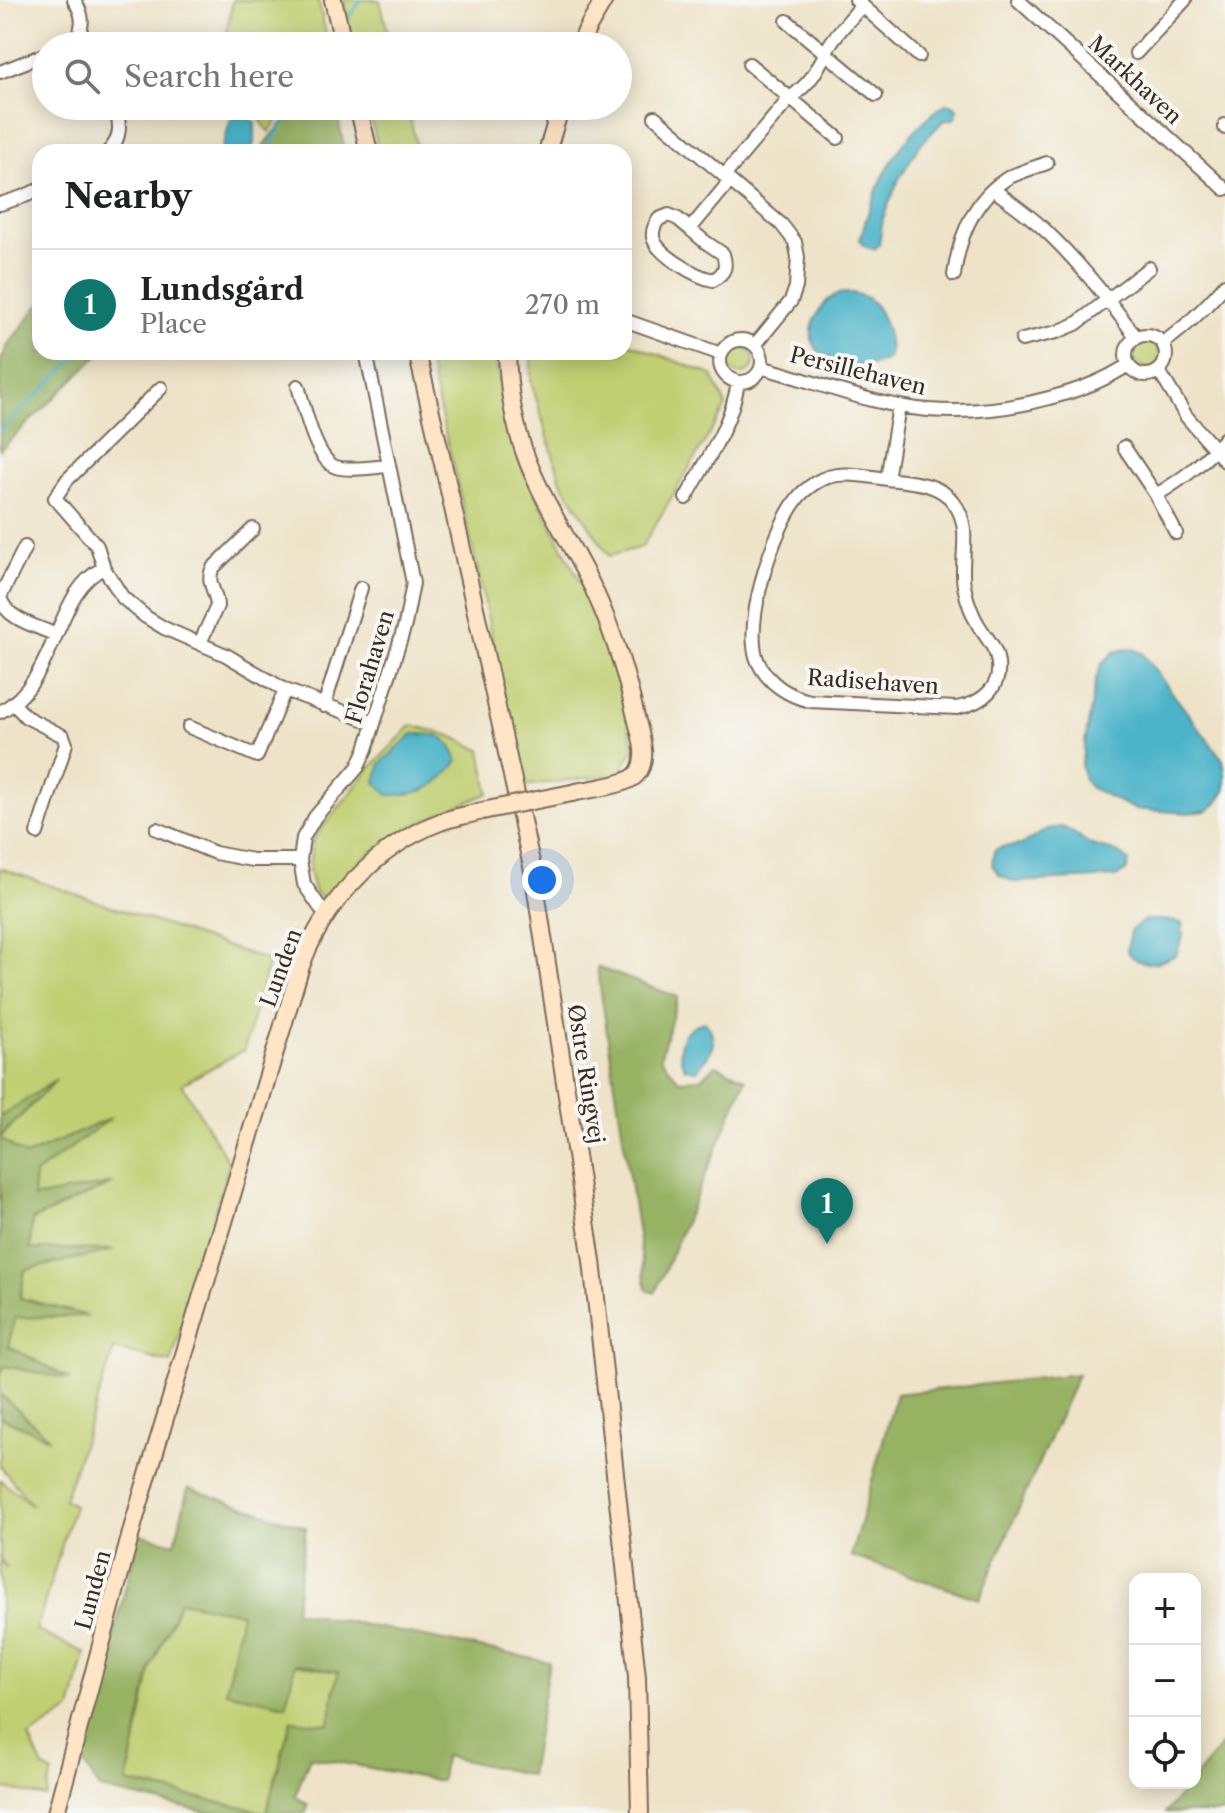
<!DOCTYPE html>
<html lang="en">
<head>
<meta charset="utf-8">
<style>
	:root { --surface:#fff; --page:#f6f6f6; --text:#202124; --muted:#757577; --line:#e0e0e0; --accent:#0f766e }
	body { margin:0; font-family:"Libre Caslon Text",serif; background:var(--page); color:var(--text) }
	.controls { position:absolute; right:24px; bottom:24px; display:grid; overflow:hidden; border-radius:16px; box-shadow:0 4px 20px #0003 }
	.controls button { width:72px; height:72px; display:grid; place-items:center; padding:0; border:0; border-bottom:2px solid var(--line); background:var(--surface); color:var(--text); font:40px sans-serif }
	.you { position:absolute; left:542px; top:880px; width:28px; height:28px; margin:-20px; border:6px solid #fff; border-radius:50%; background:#1a73e8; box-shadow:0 0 0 12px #1a73e833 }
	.badge { display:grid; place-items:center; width:52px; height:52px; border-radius:50%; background:var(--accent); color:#fff; font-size:26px; font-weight:700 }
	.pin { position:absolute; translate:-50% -66px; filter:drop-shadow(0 2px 4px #0008) }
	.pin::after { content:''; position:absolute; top:42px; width:28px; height:24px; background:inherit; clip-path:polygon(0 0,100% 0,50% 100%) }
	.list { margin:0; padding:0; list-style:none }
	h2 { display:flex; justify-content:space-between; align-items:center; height:104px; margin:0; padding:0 32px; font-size:34px }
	h2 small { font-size:26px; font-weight:400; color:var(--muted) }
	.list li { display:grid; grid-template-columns:52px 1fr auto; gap:24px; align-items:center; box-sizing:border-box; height:112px; padding:0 32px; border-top:2px solid var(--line) }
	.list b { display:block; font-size:30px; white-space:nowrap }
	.list p { margin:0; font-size:26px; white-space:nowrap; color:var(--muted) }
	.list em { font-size:26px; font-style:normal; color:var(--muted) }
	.icon { flex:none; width:44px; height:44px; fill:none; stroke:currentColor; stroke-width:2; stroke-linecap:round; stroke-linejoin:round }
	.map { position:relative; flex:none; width:1225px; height:1813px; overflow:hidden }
	.search { position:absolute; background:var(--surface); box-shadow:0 4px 20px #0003; left:32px; top:32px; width:600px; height:88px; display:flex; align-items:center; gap:20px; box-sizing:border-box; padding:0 28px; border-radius:44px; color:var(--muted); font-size:30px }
	.panel { position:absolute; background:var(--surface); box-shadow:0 4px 20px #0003; left:32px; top:144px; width:600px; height:216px; border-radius:24px }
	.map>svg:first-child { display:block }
</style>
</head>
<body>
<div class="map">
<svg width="1225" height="1813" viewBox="0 0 1225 1813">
	<rect width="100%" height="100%" fill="#f6f6f2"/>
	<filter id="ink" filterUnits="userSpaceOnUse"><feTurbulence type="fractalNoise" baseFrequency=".0125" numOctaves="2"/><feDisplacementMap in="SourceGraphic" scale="16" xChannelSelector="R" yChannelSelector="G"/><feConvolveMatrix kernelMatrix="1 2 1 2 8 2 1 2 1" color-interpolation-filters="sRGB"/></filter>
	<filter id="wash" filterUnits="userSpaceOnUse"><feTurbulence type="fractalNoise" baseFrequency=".006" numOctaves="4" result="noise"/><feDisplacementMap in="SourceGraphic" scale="32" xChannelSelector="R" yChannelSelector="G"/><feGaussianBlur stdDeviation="1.8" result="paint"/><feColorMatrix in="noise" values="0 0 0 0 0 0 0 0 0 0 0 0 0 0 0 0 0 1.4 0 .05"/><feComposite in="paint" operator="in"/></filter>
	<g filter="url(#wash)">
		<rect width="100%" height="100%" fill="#eee3c8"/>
		<!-- green -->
		<path fill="#bfcf71" stroke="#7d7c48" stroke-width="2" d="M233 0H318L329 46H224Z
			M343 0H380L391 46H354Z
			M247 106H287L269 132 251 107Z
			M368 106H407L418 152H379Z
			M624 341 712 375 726 406 642 547 609 556 561 481 531 381V352H624Z
			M1134 355a13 13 0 1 1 26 0a13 13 0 1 1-26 0Z
			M728 361a13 13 0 1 1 26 0a13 13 0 1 1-26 0Z
			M426 352H494L506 419 524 471 573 568 606 627 634 748 620 774 523 786 477 567Z
			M412 725 451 736 481 750 489 793C441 814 386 833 349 872 341 881 334 892 325 901L315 893 309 872 312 841 370 768Z
			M0 868 269 961 244 1050 182 1084 229 1163 171 1363 114 1349 64 1500 74 1505 36 1631 85 1653 71 1710 29 1737 43 1768 52 1772 46 1797 0 1788V1562L7 1569 0 1557V1480L32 1505 0 1466V1417L48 1437 0 1394V1376L4 1366 66 1377 8 1346 15 1318 84 1315 20 1298 25 1270 109 1250 30 1249 32 1220 109 1185 32 1198 35 1174 106 1121 26 1157 0 1138 53 1083 0 1117Z
			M180 1601 241 1613 226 1692 295 1664 338 1672 329 1724 291 1721 266 1813 127 1782 151 1667Z"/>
		<!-- forest -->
		<path fill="#97b263" stroke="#696e40" stroke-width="2" fill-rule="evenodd" d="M296 106H333L336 108 345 152H259Z
			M40 304V352H102L0 450V363L9 343Z
			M597 967 678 997 660 1058 679 1080 701 1079 716 1065 746 1079 655 1293 647 1290 645 1280Z
			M57 1079 0 1137V1117Z
			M111 1118 35 1174 33 1198 113 1183 32 1220 30 1249 114 1250 25 1270 20 1298 88 1316 15 1318 8 1346 70 1379 4 1366 0 1376V1138L26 1156Z
			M1078 1374 979 1599 851 1556 896 1394Z
			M0 1394 50 1439 0 1417Z
			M188 1488 306 1527 295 1611 549 1662 530 1775 444 1756 441 1781 310 1757 295 1796 308 1805 306 1813H209L100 1789 82 1761 139 1534 175 1543ZM180 1601 241 1613 226 1692 286 1705 295 1664 338 1672 329 1724 291 1720 266 1813 127 1782 151 1667Z
			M1225 1741V1813H1165L1191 1783H1195V1778Z"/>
		<!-- water -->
		<path fill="#4bb4c9" stroke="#436f74" stroke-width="2" d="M947 103 953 105 957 108V115L953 119 943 121 919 146 899 179 883 218 879 245 874 249C867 248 863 247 860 240 875 184 898 136 947 103Z
			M239 111 246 112 255 122V139L251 151 221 152 231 119Z
			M852 293C859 295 866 296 871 301 884 313 891 339 889 357 866 374 840 364 818 351 816 348 813 342 812 339 810 323 823 298 839 294 843 293 848 293 852 293Z
			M1131 648 1142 653 1223 760 1225 774V791L1216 804 1207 811 1188 813 1134 809 1091 788 1084 779 1081 765 1096 679 1101 665 1114 652Z
			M413 734C439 734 448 734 458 761 438 787 422 796 388 795L376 782 381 763Z
			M1062 827C1073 831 1081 840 1092 845 1108 851 1116 847 1129 862L1127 870 1116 877 1014 882 999 875 992 865 994 851 1001 847 1021 845 1048 829Z
			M1145 920H1166L1182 923 1183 936 1176 955C1158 964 1140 969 1127 951L1131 930Z
			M706 1022C720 1042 711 1053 697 1070L685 1068C674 1049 682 1025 706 1022Z"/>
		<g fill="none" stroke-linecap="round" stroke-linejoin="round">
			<!-- stream -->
			<path stroke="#4bb4c9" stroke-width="3" d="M347 21 361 0
				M331 46 333 42
				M266 152 294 106
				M0 431 82 352"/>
		</g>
	</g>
	<g filter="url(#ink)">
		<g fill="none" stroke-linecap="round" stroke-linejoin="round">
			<!-- street casing -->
			<g stroke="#7a6b5a" stroke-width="16">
				<path id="street" d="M74 0C86 18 82 26 76 46
					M856 0 919 56
					M1018 0 1225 189
					M787 21 876 95
					M1136 53 1185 0
					M749 64 838 138
					M0 72 46 54
					M655 117 782 225 795 242 798 257 796 287 791 301 755 345
					M1225 125V128
					M108 152C122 138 121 123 114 106
					M724 176 790 98C813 81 817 70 829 46 837 32 852 18 862 5
					M993 189C1011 203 1031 216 1047 232 1081 264 1109 300 1136 337
					M0 204 25 196 40 189
					M690 229 704 241 723 254C727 267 725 273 713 280 697 277 656 254 653 237 652 229 655 224 659 219L669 215 678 219 690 229 730 181
					M954 275C959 238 973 200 1006 179 1018 172 1034 168 1047 163
					M624 320 721 354
					M1126 355a20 20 0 1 1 40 0a20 20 0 1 1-40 0Z
					M720 361a21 21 0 1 1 42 0a21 21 0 1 1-42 0Z
					M1022 340 1057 332 1076 324 1149 268
					M1163 343C1186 327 1206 307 1225 285
					M761 367C816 382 871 405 928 410 969 413 1010 409 1049 398 1077 391 1104 381 1128 365
					M1159 371 1186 416 1225 461
					M298 386C304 405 315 460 336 467 348 471 374 467 388 466
					M161 388 67 480 55 498 97 546 104 568 123 598 146 617 164 628 226 655 285 690 374 723
					M1124 447 1156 495 1176 533
					M887 479C910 482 939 482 954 503 973 528 959 558 964 586 967 601 971 613 979 626 985 636 995 646 997 658 1004 687 982 703 957 708L810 701C788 696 768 683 758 662 742 625 773 530 797 499 801 493 809 487 815 483 837 469 863 476 887 479L899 406
					M1156 495C1183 479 1204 463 1225 438
					M686 498C706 461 732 424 738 382
					M25 547 0 597C6 620 37 626 56 635
					M200 643 217 606C217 592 205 582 213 568L253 529
					M13 703 26 717 63 736 66 744 37 833
					M324 706 361 588
					M0 712C59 681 54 590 104 568
					M189 727 257 756 285 690
					M157 829 215 853 252 860H300
					M326 916 304 884 300 860 303 838 315 817 358 767 366 749 405 625 413 583 366 352"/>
			</g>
			<!-- secondary casing -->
			<g stroke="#7a6b5a" stroke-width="20">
				<path id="secondary" d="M333 0 344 46
					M580 46 587 29 604 0
					M358 106 369 152
					M547 152 561 106
					M417 352 449 490 533 871 592 1261 637 1677 640 1813
					M507 352C508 387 513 421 525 454 542 501 572 544 594 590 613 631 626 673 636 717 640 734 650 760 636 775 626 786 587 789 572 793
					M56 1813 135 1518 299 972C320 907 375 847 440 822 454 817 469 815 482 811"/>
			</g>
			<!-- street -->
			<use href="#street" stroke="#fff" stroke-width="12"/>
			<!-- secondary -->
			<use href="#secondary" stroke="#ffe4c6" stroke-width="16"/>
			<!-- secondary-bridge casing -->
			<g stroke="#7a6b5a" stroke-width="20" stroke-linecap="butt">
				<path id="secondary-bridge" d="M482 811 572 793"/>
			</g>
			<!-- secondary-bridge -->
			<use href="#secondary-bridge" stroke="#ffe4c6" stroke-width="16"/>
		</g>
	</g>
	<g text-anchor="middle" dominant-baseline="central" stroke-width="8" stroke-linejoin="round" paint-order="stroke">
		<!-- street labels -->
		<g font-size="22" fill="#3b2a1e" stroke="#f6f6f2">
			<text transform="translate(1135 80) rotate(43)">Markhaven</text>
			<text transform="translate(858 371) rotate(14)">Persillehaven</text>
			<text transform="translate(370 667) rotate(-73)">Florahaven</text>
			<text transform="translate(873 682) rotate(4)">Radisehaven</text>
			<text transform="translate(281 968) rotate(-70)">Lunden</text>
			<text transform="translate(586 1074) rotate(81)">Østre Ringvej</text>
			<text transform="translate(93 1590) rotate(-75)">Lunden</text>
		</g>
	</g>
</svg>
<div class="controls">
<button>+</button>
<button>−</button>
<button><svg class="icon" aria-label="locate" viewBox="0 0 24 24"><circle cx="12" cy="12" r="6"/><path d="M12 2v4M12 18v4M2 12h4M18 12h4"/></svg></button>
</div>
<div class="you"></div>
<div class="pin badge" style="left:827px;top:1244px">1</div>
<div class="search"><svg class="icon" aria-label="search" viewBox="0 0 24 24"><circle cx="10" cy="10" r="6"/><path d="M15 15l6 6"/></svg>Search here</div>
<section class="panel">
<h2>Nearby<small></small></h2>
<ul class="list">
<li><span class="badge">1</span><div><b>Lundsgård</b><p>Place</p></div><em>270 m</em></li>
</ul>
</section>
</div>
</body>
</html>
